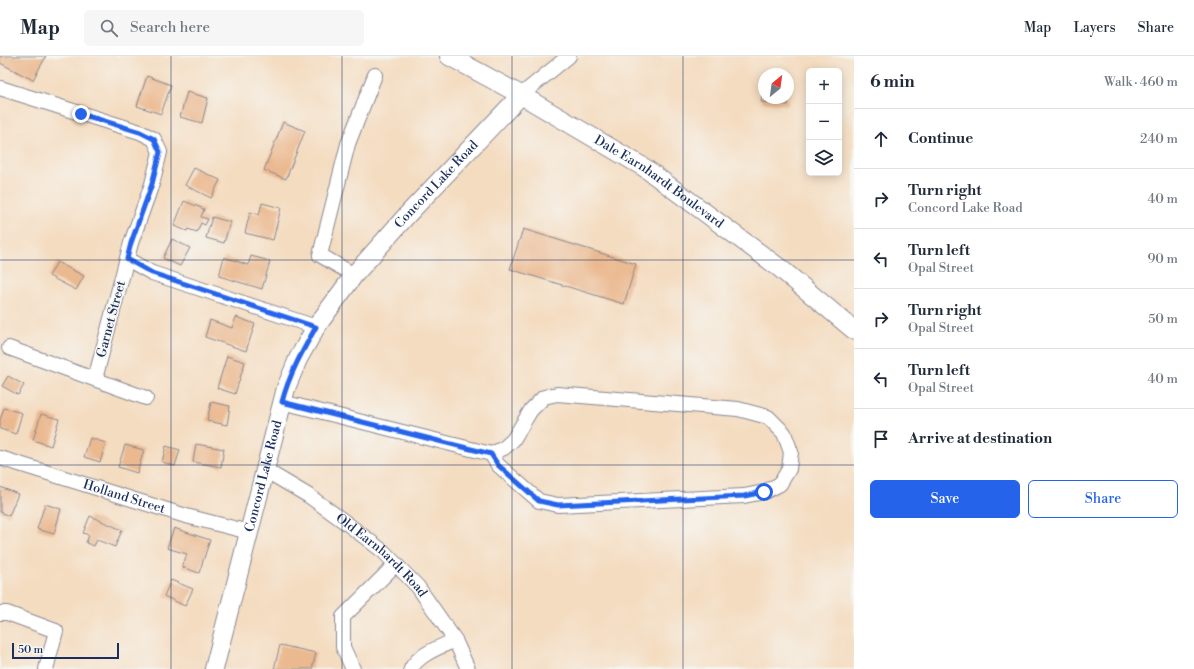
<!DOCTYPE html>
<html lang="en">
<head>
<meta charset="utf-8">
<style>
	:root { --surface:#fff; --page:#f6f6f7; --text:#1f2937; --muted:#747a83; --line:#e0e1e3; --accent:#2563eb }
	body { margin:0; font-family:"Libre Bodoni",serif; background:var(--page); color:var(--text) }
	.controls { position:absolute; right:12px; top:12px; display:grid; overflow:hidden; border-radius:6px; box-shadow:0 2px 10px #0003 }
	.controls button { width:36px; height:36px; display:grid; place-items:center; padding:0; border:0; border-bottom:1px solid var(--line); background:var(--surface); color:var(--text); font:20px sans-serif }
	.compass { position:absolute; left:758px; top:12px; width:36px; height:36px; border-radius:50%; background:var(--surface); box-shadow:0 2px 10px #0003; rotate:29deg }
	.scale { position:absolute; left:12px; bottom:10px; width:107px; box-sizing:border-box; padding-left:4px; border:2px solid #1b2f5e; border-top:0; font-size:11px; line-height:14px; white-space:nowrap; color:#1b2f5e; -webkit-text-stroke:3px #f6f6f2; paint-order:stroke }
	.stop { position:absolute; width:12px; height:12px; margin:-9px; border:3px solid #2563eb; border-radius:50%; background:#fff }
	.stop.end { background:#2563eb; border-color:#fff; box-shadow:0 1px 4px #0008 }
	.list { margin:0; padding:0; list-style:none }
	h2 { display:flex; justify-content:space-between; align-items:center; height:52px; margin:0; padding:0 16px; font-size:17px }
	h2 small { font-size:13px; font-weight:400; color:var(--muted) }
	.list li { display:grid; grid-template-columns:26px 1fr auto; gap:12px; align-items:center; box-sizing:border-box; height:60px; padding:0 16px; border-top:1px solid var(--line) }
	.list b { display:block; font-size:15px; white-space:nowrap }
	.list p { margin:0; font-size:13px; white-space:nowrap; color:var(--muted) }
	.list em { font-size:13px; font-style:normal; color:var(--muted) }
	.actions { display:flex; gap:8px; padding:12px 16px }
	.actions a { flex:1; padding:9px 0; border:1px solid var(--accent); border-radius:6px; text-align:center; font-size:14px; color:var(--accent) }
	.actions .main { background:var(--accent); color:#fff }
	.icon { flex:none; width:22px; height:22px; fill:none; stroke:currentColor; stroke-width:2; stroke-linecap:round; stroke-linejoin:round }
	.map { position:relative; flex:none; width:854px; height:613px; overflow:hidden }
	header { display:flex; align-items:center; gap:24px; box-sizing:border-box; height:56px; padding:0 20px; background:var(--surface); border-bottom:1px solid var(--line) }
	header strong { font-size:19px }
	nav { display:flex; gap:22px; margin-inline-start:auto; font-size:14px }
	.search { width:280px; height:36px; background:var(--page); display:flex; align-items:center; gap:10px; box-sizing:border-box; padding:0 14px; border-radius:6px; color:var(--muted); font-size:15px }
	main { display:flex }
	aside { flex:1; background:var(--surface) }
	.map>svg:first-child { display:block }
</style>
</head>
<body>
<header>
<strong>Map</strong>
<div class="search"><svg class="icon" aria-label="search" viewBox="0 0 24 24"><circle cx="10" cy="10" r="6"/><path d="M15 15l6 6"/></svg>Search here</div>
<nav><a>Map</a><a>Layers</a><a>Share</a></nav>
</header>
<main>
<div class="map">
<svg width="854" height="613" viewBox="0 0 854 613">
	<rect width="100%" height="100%" fill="#f6f6f2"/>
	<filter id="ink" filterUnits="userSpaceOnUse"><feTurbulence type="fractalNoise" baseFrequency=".025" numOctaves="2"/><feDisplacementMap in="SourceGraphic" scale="8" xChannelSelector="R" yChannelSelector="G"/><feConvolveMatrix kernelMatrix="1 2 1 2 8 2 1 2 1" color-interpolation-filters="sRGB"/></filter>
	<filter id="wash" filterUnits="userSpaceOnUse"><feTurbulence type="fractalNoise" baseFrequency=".012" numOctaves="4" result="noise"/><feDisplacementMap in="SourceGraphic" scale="16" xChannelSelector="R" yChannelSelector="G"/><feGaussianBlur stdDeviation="0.9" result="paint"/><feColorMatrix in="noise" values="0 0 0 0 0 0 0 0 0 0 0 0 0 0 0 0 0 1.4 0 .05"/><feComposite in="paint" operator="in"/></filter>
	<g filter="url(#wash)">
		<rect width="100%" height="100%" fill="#f4dcc0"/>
		<g id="blocks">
			<!-- building -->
			<path fill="#ebb990" d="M0 0H46L33 24 0 7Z
				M147 20 171 29 161 58 137 50Z
				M788 28H791L788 49 761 46 763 30H764V42H788Z
				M187 36 208 42 202 67 180 61Z
				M283 66 305 75 286 123 264 114Z
				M194 112 220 124 211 142 185 129Z
				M184 145 204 153 201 161 208 163 205 169 201 167 197 176 188 173 187 175 174 170Z
				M262 147 281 152 273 184 245 177 250 156 259 159Z
				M212 161 230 166 224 187 206 182Z
				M523 173 636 208 624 248 510 213Z
				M172 183 190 192 180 210 163 202Z
				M251 200 270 205 262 233 219 220 224 201 248 209Z
				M57 206 84 220 76 234 49 220Z
				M236 261 255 268 246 295 205 281 210 264 232 272Z
				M227 300 245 306 235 338 217 332Z
				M8 320 24 329 18 339 2 330Z
				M211 346 230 350 227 369 207 365Z
				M4 352 22 357 16 378 0 373V364Z
				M41 358 59 363 51 390 33 384Z
				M90 382 106 387 100 406 84 401Z
				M196 388 224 393 221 411 193 406Z
				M125 389 144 394 137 417 118 411Z
				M166 390 180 394 175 410 162 406Z
				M0 431 18 438 9 460 0 456Z
				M45 448 61 453 54 478 37 473Z
				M90 460 122 474 115 491 97 484 94 490 86 487 89 479 83 477Z
				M174 472 210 484 199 517 182 511 187 498 167 492Z
				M171 524 193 533 185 550 164 540Z
				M280 589 316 597 312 613H274Z"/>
		</g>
	</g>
	<g filter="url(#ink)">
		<use href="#blocks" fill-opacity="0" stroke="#88868f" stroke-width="1"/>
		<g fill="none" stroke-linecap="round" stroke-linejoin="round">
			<!-- minor casing -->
			<g stroke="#88868f" stroke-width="16">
				<g id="minor">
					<path d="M0 32 140 76 154 83 160 96 152 128 131 187 95 323"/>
					<path d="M521 39 569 0"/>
					<path d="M127 203 152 217 316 271"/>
					<path d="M354 219 320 199 348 88 375 19"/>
					<path d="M9 292 146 342"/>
					<path d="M282 346 491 398 498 409 539 445 558 449 744 440 764 436 780 428 789 413 791 396 784 377 768 361 738 353 557 338 544 341 531 354 513 384 504 392 491 398"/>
					<path id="s1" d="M0 402 186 460 249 476"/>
					<path id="s2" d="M265 414 309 440 345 466 384 496 418 531 455 584 468 613"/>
					<path d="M0 557H7L56 575 46 613"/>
					<path d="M353 613 343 591V561L396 508"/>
					<path d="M411 613C418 598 441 591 455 584"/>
				</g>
			</g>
			<!-- major casing -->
			<g stroke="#88868f" stroke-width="20">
				<g id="major">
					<path id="s3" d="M449 0 521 39 645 112 781 213 854 274"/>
					<path id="s4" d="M214 613 286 332 298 303 316 271 354 219 408 158 521 39"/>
				</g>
			</g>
			<!-- minor -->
			<use href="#minor" stroke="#fff" stroke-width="14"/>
			<!-- major -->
			<use href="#major" stroke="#fff" stroke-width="18"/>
		</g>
	</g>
	<g fill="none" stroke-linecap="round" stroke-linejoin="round" filter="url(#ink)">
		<!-- route -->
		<path stroke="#2563eb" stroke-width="5" d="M81 58 140 76 154 83 160 96 152 128 131 187 127 203 152 217 316 271C302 296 289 319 282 346L491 398 498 409 539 445 558 449 744 440 764 436"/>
	</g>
	<!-- grid -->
	<path fill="none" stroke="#1b2f5e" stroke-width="1" stroke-opacity="0.55" d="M171 0V613M342 0V613M512 0V613M683 0V613M0 204H854M0 409H854"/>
	<g text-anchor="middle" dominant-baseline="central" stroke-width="3" stroke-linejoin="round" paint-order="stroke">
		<!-- street labels -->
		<g font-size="13" fill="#1b2f5e" stroke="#f6f6f2">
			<text stroke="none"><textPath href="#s3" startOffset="245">Dale Earnhardt Boulevard</textPath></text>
			<text stroke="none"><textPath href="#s4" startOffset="545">Concord Lake Road</textPath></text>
			<text transform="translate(111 263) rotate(-75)">Garnet Street</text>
			<text stroke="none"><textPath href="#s4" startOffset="199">Concord Lake Road</textPath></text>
			<text stroke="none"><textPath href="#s1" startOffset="130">Holland Street</textPath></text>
			<text stroke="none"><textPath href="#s2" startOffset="145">Old Earnhardt Road</textPath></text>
		</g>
	</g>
</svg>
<div class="controls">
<button>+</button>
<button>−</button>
<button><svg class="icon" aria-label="layers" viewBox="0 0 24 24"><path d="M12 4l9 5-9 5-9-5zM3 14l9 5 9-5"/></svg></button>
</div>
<svg class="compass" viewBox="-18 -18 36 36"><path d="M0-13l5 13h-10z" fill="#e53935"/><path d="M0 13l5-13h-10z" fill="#747a83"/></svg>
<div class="scale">50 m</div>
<div class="stop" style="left:764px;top:436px"></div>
<div class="stop end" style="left:81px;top:58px"></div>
</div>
<aside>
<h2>6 min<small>Walk · 460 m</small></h2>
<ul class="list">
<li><svg class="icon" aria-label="ahead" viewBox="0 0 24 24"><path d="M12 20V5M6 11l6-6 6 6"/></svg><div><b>Continue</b></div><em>240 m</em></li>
<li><svg class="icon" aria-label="right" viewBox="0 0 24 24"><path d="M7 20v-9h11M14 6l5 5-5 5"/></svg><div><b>Turn right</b><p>Concord Lake Road</p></div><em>40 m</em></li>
<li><svg class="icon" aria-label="left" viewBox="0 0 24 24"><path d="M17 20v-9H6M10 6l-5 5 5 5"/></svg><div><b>Turn left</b><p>Opal Street</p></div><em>90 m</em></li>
<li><svg class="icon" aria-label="right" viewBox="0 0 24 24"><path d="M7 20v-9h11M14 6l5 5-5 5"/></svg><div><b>Turn right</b><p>Opal Street</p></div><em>50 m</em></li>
<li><svg class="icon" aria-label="left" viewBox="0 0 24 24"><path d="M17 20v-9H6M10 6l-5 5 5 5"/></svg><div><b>Turn left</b><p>Opal Street</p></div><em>40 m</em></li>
<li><svg class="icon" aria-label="arrive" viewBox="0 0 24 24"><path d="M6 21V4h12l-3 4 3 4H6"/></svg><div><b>Arrive at destination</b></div></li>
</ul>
<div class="actions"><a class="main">Save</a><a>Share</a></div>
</aside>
</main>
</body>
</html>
